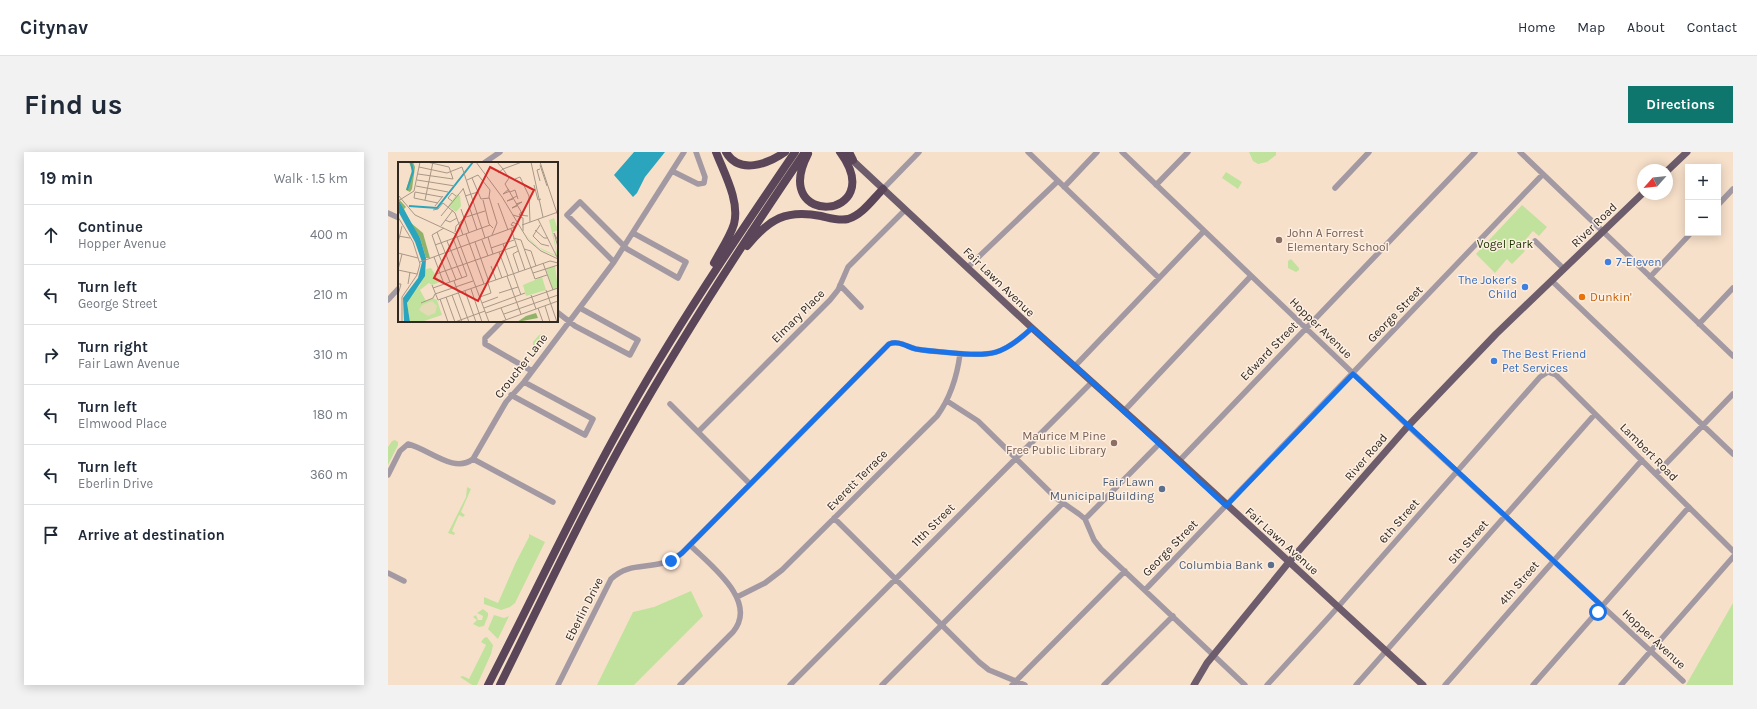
<!DOCTYPE html>
<html lang="en">
<head>
<meta charset="utf-8">
<style>
	:root { --surface:#fff; --page:#f2f2f3; --text:#1f2937; --muted:#747a83; --line:#e0e1e3; --accent:#0f766e }
	body { margin:0; font-family:Karla,sans-serif; background:var(--page); color:var(--text) }
	.controls { position:absolute; right:12px; top:12px; display:grid; overflow:hidden; border-radius:0px; box-shadow:0 2px 10px #0003 }
	.controls button { width:36px; height:36px; display:grid; place-items:center; padding:0; border:0; border-bottom:1px solid var(--line); background:var(--surface); color:var(--text); font:20px sans-serif }
	.compass { position:absolute; left:1249px; top:12px; width:36px; height:36px; border-radius:50%; background:var(--surface); box-shadow:0 2px 10px #0003; rotate:243deg }
	.stop { position:absolute; width:12px; height:12px; margin:-9px; border:3px solid #1a73e8; border-radius:50%; background:#fff }
	.stop.end { background:#1a73e8; border-color:#fff; box-shadow:0 1px 4px #0008 }
	.list { margin:0; padding:0; list-style:none }
	h2 { display:flex; justify-content:space-between; align-items:center; height:52px; margin:0; padding:0 16px; font-size:17px }
	h2 small { font-size:13px; font-weight:400; color:var(--muted) }
	.list li { display:grid; grid-template-columns:26px 1fr auto; gap:12px; align-items:center; box-sizing:border-box; height:60px; padding:0 16px; border-top:1px solid var(--line) }
	.list b { display:block; font-size:15px; white-space:nowrap }
	.list p { margin:0; font-size:13px; white-space:nowrap; color:var(--muted) }
	.list em { font-size:13px; font-style:normal; color:var(--muted) }
	.icon { flex:none; width:22px; height:22px; fill:none; stroke:currentColor; stroke-width:2; stroke-linecap:round; stroke-linejoin:round }
	.map { position:relative; flex:none; width:1345px; height:533px; overflow:hidden; border-radius:0px }
	header { display:flex; align-items:center; gap:24px; box-sizing:border-box; height:56px; padding:0 20px; background:var(--surface); border-bottom:1px solid var(--line) }
	header strong { font-size:19px }
	nav { display:flex; gap:22px; margin-inline-start:auto; font-size:14px }
	.intro { display:flex; align-items:center; justify-content:space-between; box-sizing:border-box; height:96px; padding:0 24px }
	h1 { margin:0; font-size:28px }
	.button { padding:10px 18px; border-radius:0px; background:var(--accent); color:#fff; font-size:14px; font-weight:700 }
	main { display:flex; gap:24px; padding:0 24px }
	aside { flex:1; background:var(--surface); border-radius:0px; box-shadow:0 2px 10px #0003 }
	.map>svg:first-child { display:block }
</style>
</head>
<body>
<header>
<strong>Citynav</strong>
<nav><a>Home</a><a>Map</a><a>About</a><a>Contact</a></nav>
</header>
<div class="intro"><h1>Find us</h1><a class="button">Directions</a></div>
<main>
<aside>
<h2>19 min<small>Walk · 1.5 km</small></h2>
<ul class="list">
<li><svg class="icon" aria-label="ahead" viewBox="0 0 24 24"><path d="M12 20V5M6 11l6-6 6 6"/></svg><div><b>Continue</b><p>Hopper Avenue</p></div><em>400 m</em></li>
<li><svg class="icon" aria-label="left" viewBox="0 0 24 24"><path d="M17 20v-9H6M10 6l-5 5 5 5"/></svg><div><b>Turn left</b><p>George Street</p></div><em>210 m</em></li>
<li><svg class="icon" aria-label="right" viewBox="0 0 24 24"><path d="M7 20v-9h11M14 6l5 5-5 5"/></svg><div><b>Turn right</b><p>Fair Lawn Avenue</p></div><em>310 m</em></li>
<li><svg class="icon" aria-label="left" viewBox="0 0 24 24"><path d="M17 20v-9H6M10 6l-5 5 5 5"/></svg><div><b>Turn left</b><p>Elmwood Place</p></div><em>180 m</em></li>
<li><svg class="icon" aria-label="left" viewBox="0 0 24 24"><path d="M17 20v-9H6M10 6l-5 5 5 5"/></svg><div><b>Turn left</b><p>Eberlin Drive</p></div><em>360 m</em></li>
<li><svg class="icon" aria-label="arrive" viewBox="0 0 24 24"><path d="M6 21V4h12l-3 4 3 4H6"/></svg><div><b>Arrive at destination</b></div></li>
</ul>
</aside>
<div class="map">
<svg width="1345" height="533" viewBox="0 0 1345 533">
	<rect width="100%" height="100%" fill="#f7e0ca"/>
	<!-- green -->
	<path fill="#c0e29c" d="M861 0H888V3L879 10 870 12 865 9Z
		M838 20 854 30 850 37 834 26Z
		M1134 53 1159 75 1151 84 1145 79 1132 94 1137 99 1124 112 1119 107 1107 121 1088 102Z
		M903 107 911 116V118L908 120 900 116V109Z
		M155 182 159 185 149 197 145 194V190L151 183Z
		M7 288 10 290V293L0 313V295L4 289Z
		M79 335 83 337 73 360 77 363 75 365 71 363 64 379 67 381 66 383 60 381 78 345Z
		M141 382 157 390 127 451 122 455 113 458 96 452V445L110 451 128 410 141 385Z
		M303 439 315 464 246 533H209L245 460 266 455Z
		M1345 451V533H1298Z
		M95 457 100 461V464L96 474 91 475 85 472 89 468 85 465 88 463 90 468H94L95 464 89 461Z
		M106 463 116 466 121 464 110 487 100 477Z
		M99 485 105 493 103 502 89 533H84L72 525 75 524 81 527 98 493 93 490 96 486Z"/>
	<!-- water -->
	<path fill="#2ba4bd" d="M246 0H277L257 25 249 41 245 45 226 23Z"/>
	<g fill="none" stroke-linecap="round" stroke-linejoin="round">
		<!-- minor -->
		<path stroke="#a399a2" stroke-width="5.5" d="M640 0 771 126
			M734 0 1020 274 1295 529
			M1132 0 1345 204
			M96 11 112 0
			M284 19 310 32 316 31 317 25 308 0
			M768 33 800 0
			M676 35 709 0
			M947 36 981 0
			M495 37 531 0
			M1330 53 1345 37
			M0 61 11 66
			M1147 89 1176 117
			M226 110 179 63 192 50 239 97 290 126 298 110 245 81
			M580 115 670 29
			M1262 125 1303 81
			M1164 129 1345 302
			M452 133 473 155
			M0 148 11 136
			M169 160 187 174 242 203 250 188 192 156
			M114 169 97 186V192L144 219
			M1311 172 1345 136
			M687 214 816 79
			M123 243 197 283 205 267 136 230
			M559 249 590 269 668 346 691 362 697 367 706 388 713 397 857 533
			M282 252 362 332
			M736 259 863 124
			M310 280 442 148 450 138 460 115 517 58
			M85 307 165 350
			M791 309 1087 0
			M1268 322 1345 242
			M0 323 12 299 20 292C41 297 66 322 85 307L118 250 136 230 226 110 296 0
			M446 366 591 510 601 518 637 533
			M697 367 772 291
			M0 421 16 429
			M757 438 1155 22
			M349 445 377 431 394 418 549 264C563 245 569 225 572 202
			M170 533 223 427C245 406 268 422 294 401L501 192C511 188 519 195 528 197 540 199 553 200 565 201 603 205 615 203 644 176
			M292 533 345 480C371 449 322 413 302 393
			M402 533 704 230
			M494 533 675 351
			M624 533 737 419
			M716 533 785 464
			M879 533 942 464 1152 225 1160 220 1168 223 1345 399
			M968 533 1207 262
			M1057 533 1254 308
			M1145 533 1301 355
			M1233 533 1345 405"/>
		<!-- major -->
		<path stroke="#6d5c6b" stroke-width="7" d="M461 5 644 176 772 291 1035 533
			M1279 19 1299 0
			M806 533 819 511 901 410 1020 274 1108 182 1255 41"/>
		<!-- highway -->
		<path stroke="#5a4658" stroke-width="8" d="M338 0C351 23 380 12 397 0
			M461 0 465 8
			M420 2C381 77 502 68 452 0
			M359 94C381 67 398 57 433 64 442 66 451 69 460 67 474 63 485 47 495 37
			M326 111C333 98 342 85 346 72 352 49 336 21 328 0
			M100 533C144 448 184 361 231 277 284 181 345 91 407 0
			M112 533C154 448 194 362 241 279 295 183 355 91 417 0"/>
	</g>
	<g fill="none" stroke-linecap="round" stroke-linejoin="round">
		<!-- route -->
		<path stroke="#1a73e8" stroke-width="5" d="M283 409 294 401 501 192C511 188 519 195 528 197 540 199 553 200 565 201 603 205 615 203 644 176L687 214 838 354 965 222 1214 454 1210 460"/>
	</g>
	<!-- markers -->
	<g fill="#8d6e63" stroke="#fdefe2" stroke-width="1.5">
		<circle cx="891" cy="88" r="4"/>
		<circle cx="726" cy="291" r="4"/>
	</g>
	<g fill="#3f7fe0" stroke="#fdefe2" stroke-width="1.5">
		<circle cx="1220" cy="110" r="4"/>
		<circle cx="1137" cy="135" r="4"/>
		<circle cx="1106" cy="209" r="4"/>
	</g>
	<circle fill="#e8710a" stroke="#fdefe2" stroke-width="1.5" cx="1194" cy="145" r="4"/>
	<g fill="#5c6f8a" stroke="#fdefe2" stroke-width="1.5">
		<circle cx="774" cy="337" r="4"/>
		<circle cx="883" cy="413" r="4"/>
	</g>
	<g text-anchor="middle" dominant-baseline="central" stroke-width="3" stroke-linejoin="round" paint-order="stroke">
		<!-- street labels -->
		<g font-size="12" fill="#312920" stroke="#fdefe2">
			<text transform="translate(1206 73) rotate(-44)">River Road</text>
			<text transform="translate(611 130) rotate(44)">Fair Lawn Avenue</text>
			<text transform="translate(1007 162) rotate(-46)">George Street</text>
			<text transform="translate(410 164) rotate(-45)">Elmary Place</text>
			<text transform="translate(933 176) rotate(44)">Hopper Avenue</text>
			<text transform="translate(881 199) rotate(-46)">Edward Street</text>
			<text transform="translate(133 214) rotate(-52)">Croucher Lane</text>
			<text transform="translate(1261 300) rotate(45)">Lambert Road</text>
			<text transform="translate(978 305) rotate(-49)">River Road</text>
			<text transform="translate(469 328) rotate(-45)">Everett Terrace</text>
			<text transform="translate(1011 369) rotate(-49)">6th Street</text>
			<text transform="translate(545 373) rotate(-45)">11th Street</text>
			<text transform="translate(894 389) rotate(42)">Fair Lawn Avenue</text>
			<text transform="translate(1080 390) rotate(-49)">5th Street</text>
			<text transform="translate(782 396) rotate(-46)">George Street</text>
			<text transform="translate(1131 431) rotate(-49)">4th Street</text>
			<text transform="translate(196 457) rotate(-63)">Eberlin Drive</text>
			<text transform="translate(1266 487) rotate(43)">Hopper Avenue</text>
		</g>
		<!-- education labels -->
		<g font-size="12" fill="#785e54" stroke="#fdefe2" text-anchor="start">
			<text x="899" y="81">John A Forrest<tspan x="899" dy="14">Elementary School</tspan></text>
			<text x="718" y="284" text-anchor="end">Maurice M Pine<tspan x="718" dy="14">Free Public Library</tspan></text>
		</g>
		<!-- park labels -->
		<g font-size="12" fill="#1f3400" stroke="#fdefe2">
			<text x="1117" y="92">Vogel Park</text>
		</g>
		<!-- shop labels -->
		<g font-size="12" fill="#366cbe" stroke="#fdefe2" text-anchor="start">
			<text x="1228" y="110">7-Eleven</text>
			<text x="1129" y="128" text-anchor="end">The Joker's<tspan x="1129" dy="14">Child</tspan></text>
			<text x="1114" y="202">The Best Friend<tspan x="1114" dy="14">Pet Services</tspan></text>
		</g>
		<!-- food labels -->
		<g font-size="12" fill="#c56008" stroke="#fdefe2" text-anchor="start">
			<text x="1202" y="145">Dunkin'</text>
		</g>
		<!-- service labels -->
		<g font-size="12" fill="#4e5e75" stroke="#fdefe2" text-anchor="end">
			<text x="766" y="330">Fair Lawn<tspan x="766" dy="14">Municipal Building</tspan></text>
			<text x="875" y="413">Columbia Bank</text>
		</g>
	</g>
	<!-- overview -->
	<g transform="translate(10 10)">
		<rect width="160" height="160" fill="#f7e0ca"/>
		<path d="M59 32 62 34 63 44 58 50 50 44ZM156 56 160 68 155 70 160 95 146 89 138 84 133 79 126 71 140 85 157 93 158 88 151 58ZM157 104 160 126 155 128 148 107ZM33 106 42 120 34 123 31 121 22 128 28 139 35 136 39 138 44 153 23 160H12L9 142 12 134 22 123 28 107ZM144 115 148 128 128 134 125 123Z" fill="#c0e29c"/>
		<path d="M11 0H15L17 5 14 27 12 30 8 28 14 8ZM0 36 8 45 6 47 13 61 25 71 32 96H28L22 76 9 57ZM138 151 140 156 119 160 128 154Z" fill="#91b369"/>
		<path d="M34 139 39 144 37 151 30 154 21 148 24 143Z" fill="#e4dbb6"/>
		<path d="M0 37 22 76 28 96 27 114 9 141 12 160H6L5 136 20 116 24 100 17 80 0 49Z" fill="#2ba4bd"/>
		<path fill="none" stroke="#2ba4bd" stroke-width="2" d="M9 28 15 10 13 0M11 44 39 46 75 0"/>
		<path fill="none" stroke="#a89786" stroke-width="1" d="M78 0 104 35 130 78 143 89 160 97M99 0 105 7 124 0M133 0 145 55M142 0 160 54M142 3 149 24M21 5 49 11 64 5 87 76M100 11 105 7 111 16 107 22 125 53M20 12 55 17 51 5 29 0M74 16 83 37 91 36M117 17 122 15 131 34 132 60M19 18 57 24M69 18 80 13 92 28 91 35 99 61 94 73M142 19 139 8 142 7M136 23 140 38 143 37M18 24 50 30M65 26 79 68M111 27 105 32 112 29M17 30 16 36 40 41M17 30 44 35M112 30 117 28 120 37M0 33 17 53 58 72 91 160M67 34 80 30M115 37 109 39 119 34M27 38 35 0M85 38 91 62 95 66M0 39 16 29 22 0M54 39 50 36 54 31 58 34M45 41 57 51 65 73M100 41 110 68M118 42 124 40 114 46 119 44M37 44 45 34M63 47 71 71M35 48 40 47 45 41M123 50 121 53 130 54M115 53 125 56V69M43 54 65 27M0 55 15 80 22 102 19 113 4 135V160M140 57 160 97M47 58 52 60 59 56M124 63 160 50M142 63 135 74 143 82 151 84M43 64 55 48M118 65 113 63 115 60 118 62M113 67 127 108M137 68 146 76H150M39 70 58 118M57 70 58 64 68 55 87 49M68 72 86 122M0 74 12 76M90 75 95 92M115 76 123 78 137 117 149 113M84 78 90 94M49 79 64 116M160 79 156 71 160 85M77 80 91 120M0 81 4 64M105 82 123 133M37 83 92 63M93 86 116 78M126 87 133 89 138 104M120 89 115 92 121 110M101 90 110 114M0 91 20 96M41 93 34 73 46 66M41 93 52 120M36 95 46 122M22 100 117 65M145 101 155 128M99 102 104 116M93 104 98 118M0 108 4 92M0 108 19 112M135 111 160 103M38 112 118 84M109 114 123 152M56 119 71 160M0 122H3L0 133M10 122 12 110M34 123 40 138 152 99 160 101M35 126 69 114 55 76M73 127 84 160M148 128 159 160M67 129 78 160M101 131 120 125M54 133 64 160M133 133 138 147M48 135 57 160M82 135 93 131 90 121M42 137 50 160M23 141 35 136 37 132 75 119M84 141 100 135M147 144 152 160M86 146 127 131M103 146 108 158M140 146 145 160M88 151 160 126M106 152 160 133M57 160 87 149M102 160 160 139"/>
		<path fill="#d62828" fill-opacity="0.15" stroke="#d62828" stroke-width="2" d="M92 5 136 28 80 139 36 116Z"/>
		<rect width="160" height="160" fill="none" stroke="#312920" stroke-width="2"/>
	</g>
</svg>
<div class="controls">
<button>+</button>
<button>−</button>
</div>
<svg class="compass" viewBox="-18 -18 36 36"><path d="M0-13l5 13h-10z" fill="#e53935"/><path d="M0 13l5-13h-10z" fill="#747a83"/></svg>
<div class="stop" style="left:1210px;top:460px"></div>
<div class="stop end" style="left:283px;top:409px"></div>
</div>
</main>
</body>
</html>
